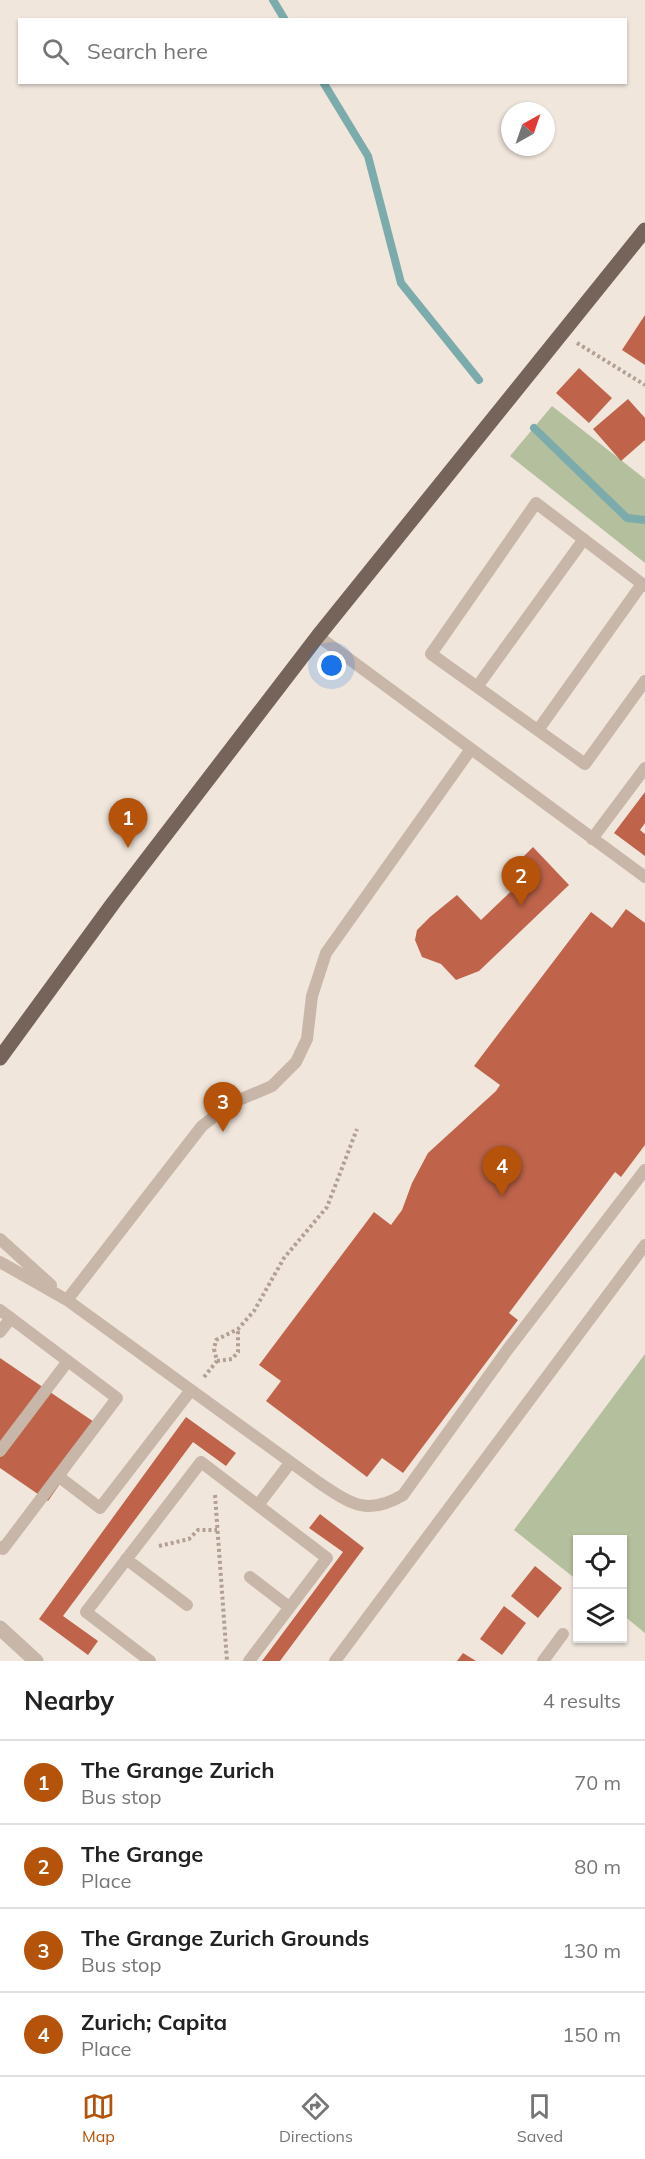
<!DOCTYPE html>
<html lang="en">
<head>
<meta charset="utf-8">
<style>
	:root { --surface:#fff; --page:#f2f2f2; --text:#222; --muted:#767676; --line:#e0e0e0; --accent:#b45309 }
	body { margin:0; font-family:Mulish,sans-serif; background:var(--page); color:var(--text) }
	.controls { position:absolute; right:18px; bottom:18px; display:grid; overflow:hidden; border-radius:0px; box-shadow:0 2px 4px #0004 }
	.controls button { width:54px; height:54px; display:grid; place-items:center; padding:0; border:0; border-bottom:2px solid var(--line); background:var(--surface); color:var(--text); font:30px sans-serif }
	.compass { position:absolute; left:501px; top:102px; width:54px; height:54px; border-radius:50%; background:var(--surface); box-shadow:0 2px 4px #0004; rotate:40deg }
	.you { position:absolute; left:332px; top:666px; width:21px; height:21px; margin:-15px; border:4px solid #fff; border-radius:50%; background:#1a73e8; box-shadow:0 0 0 9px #1a73e833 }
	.badge { display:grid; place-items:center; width:39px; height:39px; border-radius:50%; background:var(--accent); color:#fff; font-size:20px; font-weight:700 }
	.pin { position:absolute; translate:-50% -50px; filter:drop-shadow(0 2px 3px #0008) }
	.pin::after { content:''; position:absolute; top:32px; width:21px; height:18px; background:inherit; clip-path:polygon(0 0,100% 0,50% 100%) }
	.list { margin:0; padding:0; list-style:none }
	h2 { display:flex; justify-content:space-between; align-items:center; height:78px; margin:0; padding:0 24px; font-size:26px }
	h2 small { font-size:20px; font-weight:400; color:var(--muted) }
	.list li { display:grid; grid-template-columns:39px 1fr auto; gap:18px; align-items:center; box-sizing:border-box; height:84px; padding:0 24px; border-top:2px solid var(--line) }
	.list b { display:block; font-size:22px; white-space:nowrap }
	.list p { margin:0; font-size:20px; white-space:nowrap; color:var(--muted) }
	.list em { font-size:20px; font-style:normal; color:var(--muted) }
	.icon { flex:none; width:33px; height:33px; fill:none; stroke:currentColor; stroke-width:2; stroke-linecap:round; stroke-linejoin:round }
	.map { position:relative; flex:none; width:645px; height:1661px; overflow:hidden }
	.search { position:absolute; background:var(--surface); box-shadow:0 2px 4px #0004; left:18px; right:18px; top:18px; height:66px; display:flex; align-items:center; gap:15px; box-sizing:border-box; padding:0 21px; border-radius:0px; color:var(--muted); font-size:22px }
	.sheet { height:414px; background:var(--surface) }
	nav { display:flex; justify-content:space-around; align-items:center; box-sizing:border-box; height:84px; border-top:2px solid var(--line); background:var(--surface); font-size:16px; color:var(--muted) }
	nav a { display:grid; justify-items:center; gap:3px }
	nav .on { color:var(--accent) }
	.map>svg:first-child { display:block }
</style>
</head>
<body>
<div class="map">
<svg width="645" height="1661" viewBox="0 0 645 1661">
	<rect width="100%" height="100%" fill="#f0e6dc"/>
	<!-- green -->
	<path fill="#b4bf9d" d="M552 406 645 479V563L510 456Z
		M645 1354V1633L623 1615 622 1540H578L577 1580 514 1530Z"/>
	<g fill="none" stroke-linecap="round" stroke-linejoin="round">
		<!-- stream -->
		<path stroke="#7cabac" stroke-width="8" d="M273 0 285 20
			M323 82 368 156 401 283 479 380
			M534 428 627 518 645 520"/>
	</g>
	<!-- building -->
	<path fill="#bf644b" d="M645 315V365L622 350Z
		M579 368 612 398 589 423 556 393Z
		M628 399 645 418V440L621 461 593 429Z
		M645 792V823L640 830 645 834V856L614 833Z
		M533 847 569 885 479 971 456 980 441 964 422 957 415 940 417 930 430 917 457 895 481 920 524 879 512 868Z
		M626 909 645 923V1145L621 1177 615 1172 509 1313 518 1320 403 1473 382 1458 367 1477 266 1401 281 1381 259 1365 374 1212 391 1225 402 1210 412 1183 428 1153 496 1091 500 1085 474 1066 591 912 612 928Z
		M0 1358 100 1426 48 1501 0 1468Z
		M186 1417 236 1453 226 1466 193 1442 63 1616 98 1641 88 1655 39 1619Z
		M320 1514 364 1548 280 1661H262L343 1552 309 1528Z
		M535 1566 562 1588 538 1618 511 1596Z
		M504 1606 526 1623 502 1655 480 1639Z
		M463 1653 476 1661H457Z"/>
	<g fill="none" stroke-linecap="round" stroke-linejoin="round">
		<!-- path -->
		<path stroke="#b3a093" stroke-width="4" stroke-dasharray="3 3" stroke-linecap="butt" d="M577 343 645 385
			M217 1361 232 1359 238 1352V1329
			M204 1377 217 1361 214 1349 216 1340 238 1329 254 1311 284 1258 327 1207 357 1129
			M215 1495 227 1661
			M159 1546 189 1539 198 1530H217"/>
		<!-- service -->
		<path stroke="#c8b6a8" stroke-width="12" d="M645 586 536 503 431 654 585 764 645 681
			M318 636 645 877
			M477 687 584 539
			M538 730 642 584
			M592 839 645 768
			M0 1239 51 1285
			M0 1262 67 1300 318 1482C350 1503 366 1517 403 1495L508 1349 645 1170
			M67 1300 202 1126 232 1103 272 1086 296 1062 307 1039 312 996 326 953 471 749
			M0 1310 117 1398 3 1549 0 1547
			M0 1332 11 1318
			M0 1451 68 1361
			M58 1476 100 1508 191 1390
			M258 1505 290 1463
			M126 1559 187 1605
			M250 1577 289 1607
			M150 1661 86 1612 201 1462 327 1558 249 1661
			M335 1661 645 1245
			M543 1661 563 1634"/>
		<!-- minor -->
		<path stroke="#c8b6a8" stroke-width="15" d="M0 1628 36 1661"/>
		<!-- primary -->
		<path stroke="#76635a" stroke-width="15" d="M0 1058 114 902 318 636 645 230"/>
	</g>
</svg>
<div class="controls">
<button><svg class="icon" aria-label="locate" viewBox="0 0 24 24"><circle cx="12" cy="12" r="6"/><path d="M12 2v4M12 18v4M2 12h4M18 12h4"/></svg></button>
<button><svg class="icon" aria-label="layers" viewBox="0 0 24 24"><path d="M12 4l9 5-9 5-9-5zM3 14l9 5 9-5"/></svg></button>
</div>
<svg class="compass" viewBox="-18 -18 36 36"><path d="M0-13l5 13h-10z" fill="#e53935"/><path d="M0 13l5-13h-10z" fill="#767676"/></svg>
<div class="you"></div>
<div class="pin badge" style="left:128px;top:848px">1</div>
<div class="pin badge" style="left:521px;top:906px">2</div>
<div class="pin badge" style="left:223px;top:1132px">3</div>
<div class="pin badge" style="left:502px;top:1196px">4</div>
<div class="search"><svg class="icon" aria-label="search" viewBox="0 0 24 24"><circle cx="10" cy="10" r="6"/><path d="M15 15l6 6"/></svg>Search here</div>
</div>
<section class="sheet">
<h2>Nearby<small>4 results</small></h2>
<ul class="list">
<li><span class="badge">1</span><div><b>The Grange Zurich</b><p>Bus stop</p></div><em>70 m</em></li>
<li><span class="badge">2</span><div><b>The Grange</b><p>Place</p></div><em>80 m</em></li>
<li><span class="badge">3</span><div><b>The Grange Zurich Grounds</b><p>Bus stop</p></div><em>130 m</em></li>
<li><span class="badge">4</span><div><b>Zurich; Capita</b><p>Place</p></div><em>150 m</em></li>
</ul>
</section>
<nav>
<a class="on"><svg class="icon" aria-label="map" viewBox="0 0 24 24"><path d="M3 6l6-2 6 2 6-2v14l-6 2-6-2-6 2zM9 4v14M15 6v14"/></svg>Map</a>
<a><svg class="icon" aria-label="directions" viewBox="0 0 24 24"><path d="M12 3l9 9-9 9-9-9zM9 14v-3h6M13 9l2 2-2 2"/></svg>Directions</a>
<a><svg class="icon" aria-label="saved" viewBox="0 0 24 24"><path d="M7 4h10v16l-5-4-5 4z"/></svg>Saved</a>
</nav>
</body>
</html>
